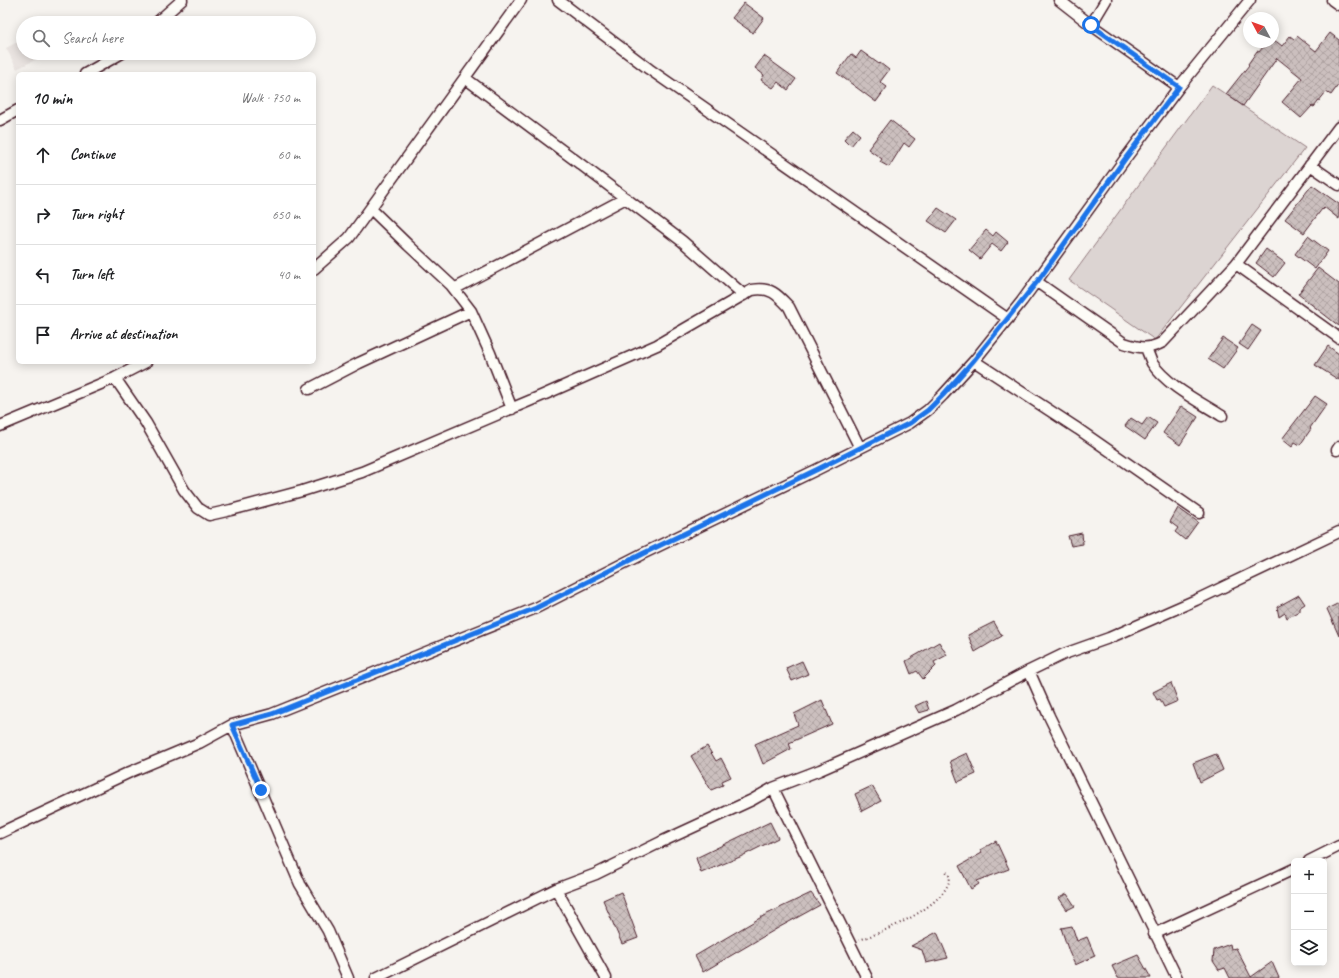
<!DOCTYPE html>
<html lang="en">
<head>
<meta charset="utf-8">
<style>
	:root { --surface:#fff; --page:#f6f6f6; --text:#202124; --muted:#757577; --line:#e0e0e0 }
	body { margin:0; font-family:Caveat,sans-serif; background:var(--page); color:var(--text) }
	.controls { position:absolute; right:12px; bottom:12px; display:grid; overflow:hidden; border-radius:6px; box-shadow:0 2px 10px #0003 }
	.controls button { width:36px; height:36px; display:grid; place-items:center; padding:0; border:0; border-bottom:1px solid var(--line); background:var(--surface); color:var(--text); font:20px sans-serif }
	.compass { position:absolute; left:1243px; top:12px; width:36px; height:36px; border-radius:50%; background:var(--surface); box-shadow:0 2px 10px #0003; rotate:311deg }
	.stop { position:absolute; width:12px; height:12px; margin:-9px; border:3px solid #1a73e8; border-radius:50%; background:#fff }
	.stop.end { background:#1a73e8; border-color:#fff; box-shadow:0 1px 4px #0008 }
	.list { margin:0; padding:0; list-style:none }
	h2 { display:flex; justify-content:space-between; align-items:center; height:52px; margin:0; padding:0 16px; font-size:17px }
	h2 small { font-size:13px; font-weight:400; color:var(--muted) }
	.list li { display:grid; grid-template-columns:26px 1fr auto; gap:12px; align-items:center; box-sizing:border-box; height:60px; padding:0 16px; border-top:1px solid var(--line) }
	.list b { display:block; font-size:15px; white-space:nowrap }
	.list em { font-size:13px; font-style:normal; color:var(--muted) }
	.icon { flex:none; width:22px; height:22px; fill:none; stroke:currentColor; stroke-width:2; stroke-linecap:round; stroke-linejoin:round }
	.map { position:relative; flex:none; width:1339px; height:978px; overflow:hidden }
	.search { position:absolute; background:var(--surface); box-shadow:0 2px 10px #0003; left:16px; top:16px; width:300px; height:44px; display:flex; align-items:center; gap:10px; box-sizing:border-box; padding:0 14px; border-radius:22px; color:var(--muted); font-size:15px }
	.panel { position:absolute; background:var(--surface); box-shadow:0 2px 10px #0003; left:16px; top:72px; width:300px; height:292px; border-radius:6px }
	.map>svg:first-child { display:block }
</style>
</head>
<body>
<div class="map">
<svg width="1339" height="978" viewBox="0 0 1339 978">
	<defs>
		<pattern id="building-cross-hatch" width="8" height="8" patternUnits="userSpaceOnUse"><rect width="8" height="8" fill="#cbbfbe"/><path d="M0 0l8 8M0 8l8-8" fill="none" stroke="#b0a4a3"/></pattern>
	</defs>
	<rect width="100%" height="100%" fill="#f6f3ef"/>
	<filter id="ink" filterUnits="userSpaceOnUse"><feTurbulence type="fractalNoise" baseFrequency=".025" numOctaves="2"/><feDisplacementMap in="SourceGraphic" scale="8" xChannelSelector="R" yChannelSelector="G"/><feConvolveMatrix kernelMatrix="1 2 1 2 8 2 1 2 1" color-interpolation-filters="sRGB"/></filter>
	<g filter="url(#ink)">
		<!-- built -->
		<path fill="#e9e3e0" d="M23 39V53H49L17 69 6 48Z"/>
		<!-- grass -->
		<path fill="#dcd4d2" stroke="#937a7e" d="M1212 85 1305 148 1155 340 1069 280Z"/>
		<!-- building -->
		<path fill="url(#building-cross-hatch)" stroke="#4a1f2b" d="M744 3 764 18 753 33 732 18Z
			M1330 33 1339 40V84L1331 95 1326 92 1314 107 1312 106 1301 118 1282 102 1302 78 1277 58 1243 106 1226 94 1249 65 1248 64 1257 51 1259 52 1267 42H1277L1282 46 1290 36 1294 39 1297 36 1316 51Z
			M861 51 879 64 880 63 889 70 880 82 887 87 876 102 837 73 851 54 856 58Z
			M764 56 796 79 788 90 778 82 773 88 761 80 764 75 755 68Z
			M890 120 915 139 909 147 904 143 889 167 880 162 882 159 868 149Z
			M853 129 860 135 851 146 844 139Z
			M1312 185 1339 204V219L1324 207 1323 210 1322 209 1304 233 1285 219Z
			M938 208 956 220 946 233 928 221Z
			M986 230 993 236 996 232 1008 242 1001 251 992 244 980 259 969 250Z
			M1308 236 1328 251 1315 269 1295 254Z
			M1266 249 1285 263 1274 277 1256 263Z
			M1318 268 1339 284V326L1298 294Z
			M1252 325 1261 331 1248 350 1239 344Z
			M1223 338 1238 348 1223 369 1208 359Z
			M1328 346 1339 354V380L1315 365Z
			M1315 396 1327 404 1310 428 1311 429 1300 445 1295 442 1292 447 1282 439Z
			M1181 406 1198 417 1180 445 1163 433Z
			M1148 417 1157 423 1145 440 1125 426 1131 418 1142 425Z
			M1178 508 1198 522 1185 540 1175 532 1178 528 1170 522Z
			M1082 533 1083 544 1071 546 1068 536Z
			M1299 595 1305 604 1299 608V611L1287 618 1285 613 1279 617 1277 607Z
			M1339 603V636L1327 609Z
			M994 622 1002 636 975 652 968 635Z
			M939 642 947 655 934 662 936 666 923 679 917 671 911 674 906 661Z
			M802 661 808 674 792 681 786 668Z
			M1171 683 1178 701 1164 707 1160 699 1157 700 1153 692Z
			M822 700 832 724 789 743 791 749 763 764 755 744 798 725 794 714Z
			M926 701 929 710 919 713 915 706Z
			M707 746 716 761 721 758 731 777 722 781 723 785 711 790 691 756Z
			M967 753 976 774 958 782 950 761Z
			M1216 754 1223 770 1200 782 1193 763Z
			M872 786 881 801 862 811 855 794Z
			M770 822 778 838 740 857 701 873 696 858Z
			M996 841 1009 869 977 881 979 884 971 889 959 866 982 853 980 850Z
			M621 892 638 938 622 944 603 900Z
			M811 893 820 905 778 928 703 972 695 956 765 915Z
			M1067 894 1075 906 1067 910 1059 898Z
			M1072 926 1077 941 1087 937 1095 956 1075 965 1069 952 1061 928Z
			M937 932 948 958 926 963 922 950 911 946Z
			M1230 944 1231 949 1236 948 1251 977 1272 962 1279 978H1230L1225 968 1219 970 1213 961 1214 950Z
			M1138 955 1151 978H1118L1112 966Z"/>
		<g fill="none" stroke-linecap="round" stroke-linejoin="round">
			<!-- street casing -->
			<g stroke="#4a1f2b" stroke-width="13">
				<path id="street" d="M558 0 649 69 1008 319
					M1059 0 1091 25 1179 87
					M1332 0 1339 5
					M156 23 182 0
					M1091 25 1106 0
					M85 74 122 53
					M465 78 575 160 682 241 744 295
					M0 120 18 110
					M1310 165 1339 185
					M371 209 408 245 451 285 471 311 490 353 512 409
					M1236 264 1339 338
					M314 269 349 238 521 0
					M1037 282 1124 343C1139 348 1149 350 1163 342L1236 264 1339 127
					M454 289 626 198
					M1146 348C1148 353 1150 358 1152 363 1166 385 1200 402 1222 416
					M974 361 1078 429 1199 513
					M115 378 146 423 184 490 198 508 209 515 231 510 302 491 362 472 541 396 657 345 752 290C771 287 777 294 789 307L860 448
					M309 389 359 363 471 311
					M0 426 115 378 146 362
					M1337 450 1339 447
					M1029 671 1049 716 1177 978
					M232 725 300 884 328 931 348 978
					M773 788 867 978
					M0 833 130 772 199 743 232 725 272 714 536 608 642 554 818 469 910 423 928 410 943 395 974 361 1022 301 1125 159 1179 87 1250 0
					M1309 861 1339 846
					M556 889 606 978
					M1154 934 1294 869
					M376 978 556 889 596 874 661 842 752 800 773 788 820 770 956 710 1029 671 1064 654 1109 638 1196 600 1339 532"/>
			</g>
			<!-- path -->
			<path stroke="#4a1f2b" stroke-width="2" stroke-dasharray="1 3" stroke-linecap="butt" d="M859 940C884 932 947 906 950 877L945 870"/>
			<!-- street -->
			<use href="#street" stroke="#fdfcf7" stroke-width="10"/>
		</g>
	</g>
	<g fill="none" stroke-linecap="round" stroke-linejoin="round" filter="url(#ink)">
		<!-- route -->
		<path stroke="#1a73e8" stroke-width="5" d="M261 790 232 725 272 714 536 608 642 554 818 469 910 423 928 410 943 395 974 360 1008 318 1037 282 1125 159 1179 87 1091 25"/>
	</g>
</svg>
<div class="controls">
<button>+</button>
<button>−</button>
<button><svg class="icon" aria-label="layers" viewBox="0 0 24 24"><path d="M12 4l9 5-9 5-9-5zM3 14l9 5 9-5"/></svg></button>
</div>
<svg class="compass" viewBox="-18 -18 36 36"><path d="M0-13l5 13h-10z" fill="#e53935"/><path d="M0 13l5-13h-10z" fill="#757577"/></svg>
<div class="stop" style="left:1091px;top:25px"></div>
<div class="stop end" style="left:261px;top:790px"></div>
<div class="search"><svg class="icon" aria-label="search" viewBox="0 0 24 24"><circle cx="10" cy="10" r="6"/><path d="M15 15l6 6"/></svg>Search here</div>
<section class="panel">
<h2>10 min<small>Walk · 750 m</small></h2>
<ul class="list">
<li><svg class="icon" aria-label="ahead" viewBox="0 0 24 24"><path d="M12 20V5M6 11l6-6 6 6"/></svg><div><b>Continue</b></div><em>60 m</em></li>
<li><svg class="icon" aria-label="right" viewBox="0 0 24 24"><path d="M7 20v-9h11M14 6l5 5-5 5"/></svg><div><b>Turn right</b></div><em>650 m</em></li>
<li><svg class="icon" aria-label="left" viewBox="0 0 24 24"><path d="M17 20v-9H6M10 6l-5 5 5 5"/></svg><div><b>Turn left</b></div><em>40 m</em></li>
<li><svg class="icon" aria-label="arrive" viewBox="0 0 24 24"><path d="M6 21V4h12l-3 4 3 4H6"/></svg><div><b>Arrive at destination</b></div></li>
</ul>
</section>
</div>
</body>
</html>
